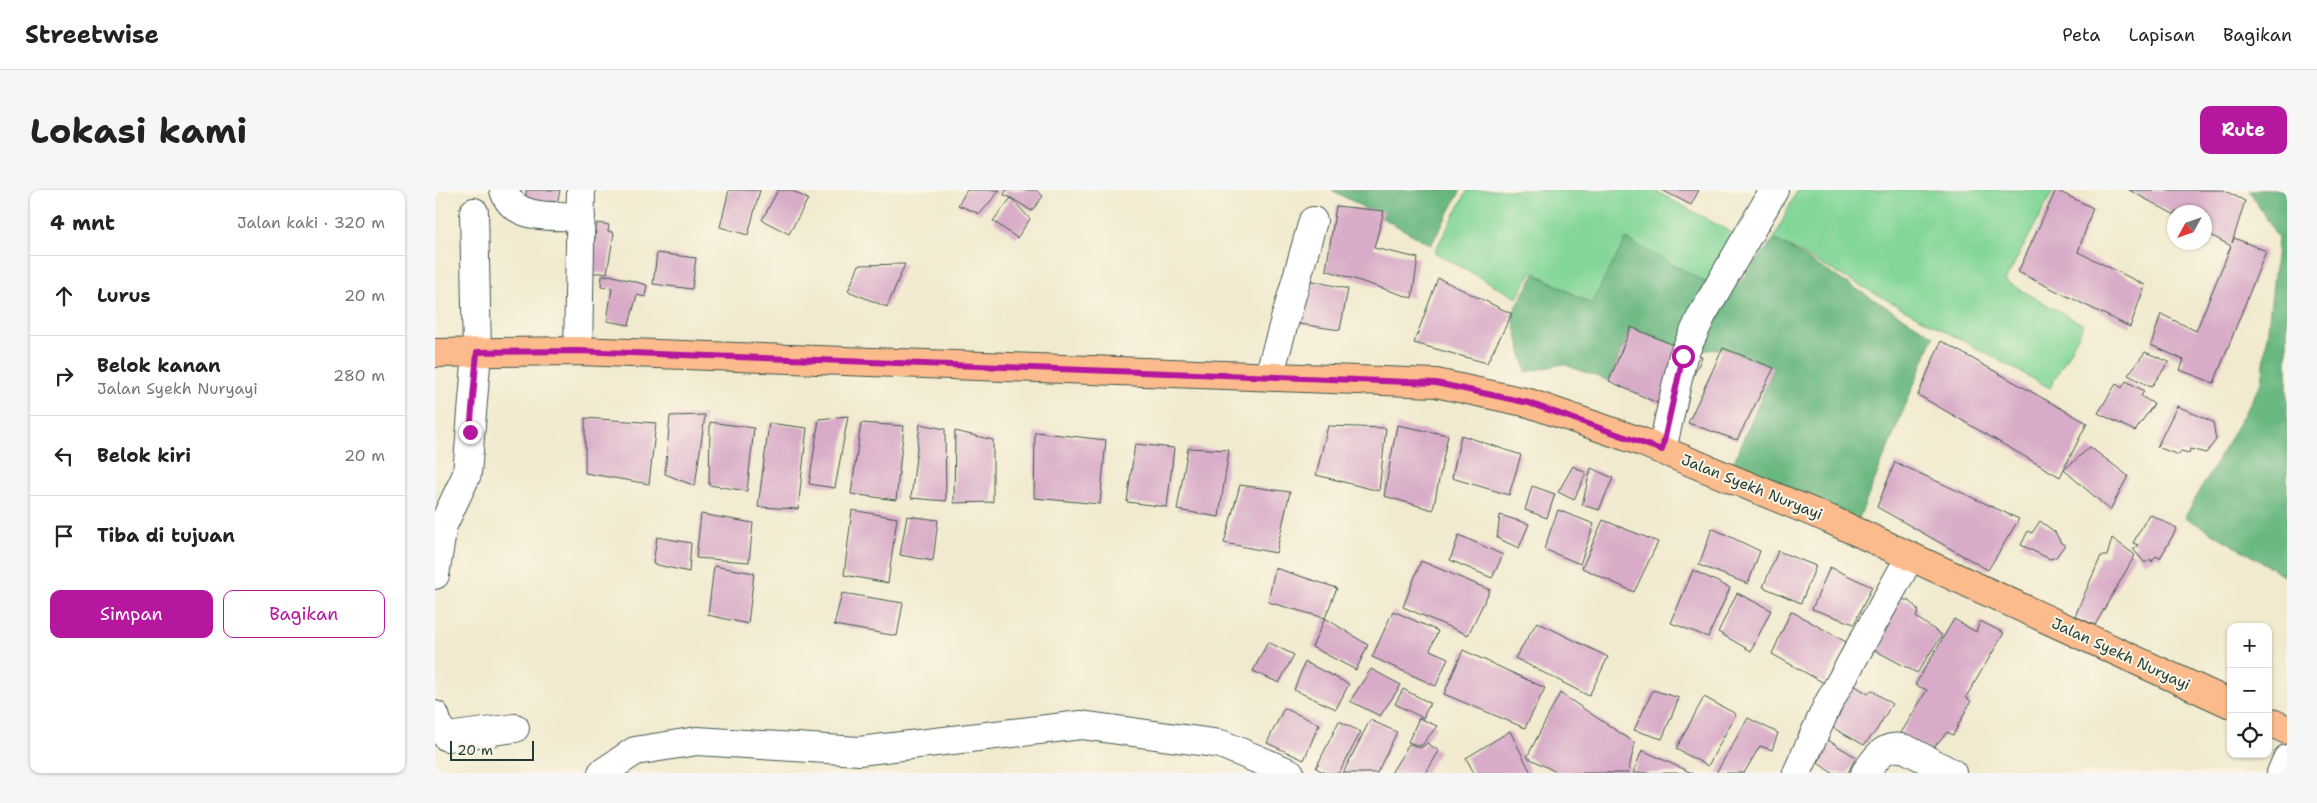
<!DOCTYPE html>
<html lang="id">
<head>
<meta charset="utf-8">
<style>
	:root { --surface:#fff; --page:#f6f6f6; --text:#222; --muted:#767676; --line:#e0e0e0; --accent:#b5179e }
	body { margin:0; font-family:"Shantell Sans",sans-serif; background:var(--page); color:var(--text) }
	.controls { position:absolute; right:15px; bottom:15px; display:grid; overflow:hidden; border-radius:10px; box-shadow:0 1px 4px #0004 }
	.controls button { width:45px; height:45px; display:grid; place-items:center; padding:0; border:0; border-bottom:1px solid var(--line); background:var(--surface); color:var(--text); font:25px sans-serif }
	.compass { position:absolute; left:1732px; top:15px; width:45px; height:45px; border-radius:50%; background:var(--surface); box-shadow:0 1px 4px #0004; rotate:230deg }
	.scale { position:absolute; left:15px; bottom:12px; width:84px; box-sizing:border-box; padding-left:5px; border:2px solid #1f3d34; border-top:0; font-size:14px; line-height:18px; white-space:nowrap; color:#1f3d34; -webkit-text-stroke:4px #fcf5e5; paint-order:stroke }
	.stop { position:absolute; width:15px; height:15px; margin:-11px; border:4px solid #b5179e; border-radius:50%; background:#fff }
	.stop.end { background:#b5179e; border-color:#fff; box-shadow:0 1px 5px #0008 }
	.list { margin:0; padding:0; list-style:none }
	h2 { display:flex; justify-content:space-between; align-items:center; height:65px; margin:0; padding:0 20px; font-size:21px }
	h2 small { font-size:16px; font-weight:400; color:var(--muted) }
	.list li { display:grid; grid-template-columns:32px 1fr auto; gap:15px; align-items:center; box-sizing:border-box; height:80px; padding:0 20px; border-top:1px solid var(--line) }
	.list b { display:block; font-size:19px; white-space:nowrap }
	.list p { margin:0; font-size:16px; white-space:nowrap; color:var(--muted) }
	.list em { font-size:16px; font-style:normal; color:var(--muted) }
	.actions { display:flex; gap:10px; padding:15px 20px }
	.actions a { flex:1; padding:11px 0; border:1px solid var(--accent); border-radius:10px; text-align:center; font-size:18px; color:var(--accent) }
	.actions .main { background:var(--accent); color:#fff }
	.icon { flex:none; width:28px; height:28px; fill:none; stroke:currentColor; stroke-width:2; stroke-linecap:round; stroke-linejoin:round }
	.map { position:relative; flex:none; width:1852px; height:583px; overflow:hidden; border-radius:10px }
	header { display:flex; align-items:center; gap:30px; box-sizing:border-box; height:70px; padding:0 25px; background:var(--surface); border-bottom:1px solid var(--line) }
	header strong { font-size:24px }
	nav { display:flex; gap:28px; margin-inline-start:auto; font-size:18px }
	.intro { display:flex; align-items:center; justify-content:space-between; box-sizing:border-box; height:120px; padding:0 30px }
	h1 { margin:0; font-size:35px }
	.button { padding:12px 22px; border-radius:10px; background:var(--accent); color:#fff; font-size:18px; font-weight:700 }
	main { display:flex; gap:30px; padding:0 30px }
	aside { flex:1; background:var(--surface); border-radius:10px; box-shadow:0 1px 4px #0004 }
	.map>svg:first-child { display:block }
</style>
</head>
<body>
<header>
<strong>Streetwise</strong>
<nav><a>Peta</a><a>Lapisan</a><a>Bagikan</a></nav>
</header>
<div class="intro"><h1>Lokasi kami</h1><a class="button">Rute</a></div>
<main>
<aside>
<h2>4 mnt<small>Jalan kaki · 320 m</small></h2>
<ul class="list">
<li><svg class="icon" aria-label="ahead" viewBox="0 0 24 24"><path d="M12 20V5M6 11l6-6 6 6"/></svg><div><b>Lurus</b></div><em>20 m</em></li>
<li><svg class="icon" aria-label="right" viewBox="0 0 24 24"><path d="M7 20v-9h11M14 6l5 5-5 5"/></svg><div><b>Belok kanan</b><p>Jalan Syekh Nuryayi</p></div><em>280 m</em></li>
<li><svg class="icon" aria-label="left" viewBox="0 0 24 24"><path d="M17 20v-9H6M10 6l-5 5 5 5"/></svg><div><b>Belok kiri</b></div><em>20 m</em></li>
<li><svg class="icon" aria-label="arrive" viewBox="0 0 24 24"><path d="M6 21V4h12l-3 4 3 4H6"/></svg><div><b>Tiba di tujuan</b></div></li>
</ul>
<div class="actions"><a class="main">Simpan</a><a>Bagikan</a></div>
</aside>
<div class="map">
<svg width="1852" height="583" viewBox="0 0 1852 583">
	<rect width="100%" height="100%" fill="#fcf5e5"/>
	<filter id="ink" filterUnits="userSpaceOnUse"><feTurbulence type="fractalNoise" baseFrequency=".02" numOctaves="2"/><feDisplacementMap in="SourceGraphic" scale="10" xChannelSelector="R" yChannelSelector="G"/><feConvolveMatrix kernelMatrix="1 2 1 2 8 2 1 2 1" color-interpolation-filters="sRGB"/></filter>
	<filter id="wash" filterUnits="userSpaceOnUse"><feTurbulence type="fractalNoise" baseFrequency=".0096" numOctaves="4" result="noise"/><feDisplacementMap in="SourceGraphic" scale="20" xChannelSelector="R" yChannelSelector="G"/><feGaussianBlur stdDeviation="1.12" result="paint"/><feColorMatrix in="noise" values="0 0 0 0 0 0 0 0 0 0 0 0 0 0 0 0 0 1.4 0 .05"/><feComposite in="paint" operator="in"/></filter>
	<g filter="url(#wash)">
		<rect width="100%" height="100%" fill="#f1eacf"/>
		<!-- green -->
		<path fill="#82d699" stroke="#508a66" d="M1033 0H1219L1321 56 1294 105 1156 114 1097 81 1082 108 999 62Z
			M1362 0H1619L1570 91 1649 135 1615 198 1339 49Z"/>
		<!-- forest -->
		<path fill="#69b781" stroke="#447a5a" d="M897 0H1026L996 55Z
			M1814 0H1852V387L1750 327 1827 192 1843 48Z
			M1191 49 1294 105 1339 49 1499 146 1422 333 1297 275 1339 178 1289 158 1256 162 1196 137 1174 191 1128 174 1091 182 1077 124 1100 84 1156 114Z"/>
		<g id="blocks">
			<!-- building -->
			<path fill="#d8abc8" d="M91 0H125L121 19 91 16Z
				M294 0H325L313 45 285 37Z
				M343 0H356L373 9 354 44 327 30Z
				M532 0H565L545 24 523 15Z
				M571 0H601L608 6 597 21 576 8 595 29 582 48 558 31 576 8 569 5Z
				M1227 0H1264L1256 15Z
				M1621 0 1658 18 1643 62 1710 95 1695 137 1583 82Z
				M1694 0H1788L1810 11 1797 53 1799 48 1831 61 1779 193 1745 180 1749 170 1716 155 1726 124 1761 141 1796 56 1770 42V22H1740V25Z
				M901 16 949 21 939 58 983 68 977 108 891 80Z
				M162 33 174 35 173 41 179 43 172 83H155Z
				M222 63 261 68 257 99 218 94Z
				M470 74 452 117 413 101 424 75Z
				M175 85 212 95 210 107 202 105 194 135 172 131 177 98 166 97 167 86Z
				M1003 88 1077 124 1052 173 979 153Z
				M874 90 913 99 905 140 864 134Z
				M1196 137 1267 167 1242 222 1174 191Z
				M1506 151 1652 233 1625 287 1483 205Z
				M1288 158 1339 178 1302 250 1253 233Z
				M1710 162 1734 172 1716 197 1693 185Z
				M1691 191 1709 201 1706 206 1719 214 1700 241 1663 223 1681 194 1687 198Z
				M1742 216 1778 232 1781 250 1771 263 1755 259 1754 263 1746 261 1744 265 1722 257Z
				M270 225 260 296 230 284 235 226Z
				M413 226 400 298 374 294 384 229Z
				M150 228 221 233 214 294 150 283Z
				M275 232 319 238 312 301 274 295Z
				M334 233 372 238 363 319 323 317Z
				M426 233 469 236 461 310 416 304Z
				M485 234 510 239 511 311 476 308Z
				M962 235 1013 245 998 320 949 306Z
				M893 236 951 238 944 301 881 285Z
				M520 241 558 250V312L519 313Z
				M600 242 671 250 665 314 599 308Z
				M1026 245 1086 265 1074 305 1017 288Z
				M700 254 739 258 732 317 692 312Z
				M1655 257 1693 286 1675 320 1629 280Z
				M753 258 794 260 784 327 742 320Z
				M1460 272 1584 329 1553 380 1442 317Z
				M1138 276 1151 283 1139 310 1123 302Z
				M1156 278 1178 288 1164 320 1147 315Z
				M805 295 855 302 841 363 789 353Z
				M1097 296 1120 304 1112 328 1090 320Z
				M417 320 462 328 453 393 409 385Z
				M1123 320 1159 334 1145 374 1109 359Z
				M266 324 318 333 314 372 261 368Z
				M1714 324 1742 338 1725 368 1721 366 1717 372 1716 369 1710 373 1698 359 1703 355 1698 353Z
				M1065 325 1094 334 1084 358 1062 348Z
				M472 326 503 330 498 371 465 365Z
				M1168 330 1223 352 1199 402 1147 378Z
				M1605 331 1620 342 1626 353 1630 355 1621 367 1615 369 1586 355 1593 341 1597 343Z
				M1277 338 1325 361 1313 394 1264 375Z
				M1024 345 1068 365 1057 388 1015 370Z
				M222 347 256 353 254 382 218 374Z
				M1677 348 1700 365 1660 435 1640 426 1666 366H1672Z
				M1343 361 1381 376 1366 413 1328 397Z
				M986 371 1055 400 1033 445 968 417Z
				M279 376 319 383 313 434 273 425Z
				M1395 377 1437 397 1419 434 1377 419Z
				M840 378 902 398 890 428 833 412Z
				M1258 380 1295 398 1273 447 1236 433Z
				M407 403 468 413 462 446 399 435Z
				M1302 403 1336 420 1316 461 1283 442Z
				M1461 408 1475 411 1484 421 1481 427 1507 445 1482 483 1432 456Z
				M958 421 1003 441 995 460 1013 468 1001 496 937 467Z
				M1356 421 1411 452 1389 493 1337 464Z
				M890 428 933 455 921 480 877 457Z
				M1519 429 1541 442 1545 431 1569 443 1531 507 1536 511 1518 545 1512 542 1492 565 1466 543 1492 500 1480 495Z
				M1102 432 1173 467 1154 506 1080 468Z
				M833 452 859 465 844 493 818 481Z
				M1028 460 1110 498 1090 538 1009 504Z
				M870 472 914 494 901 519 859 500Z
				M936 479 966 495 945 526 915 511Z
				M1411 490 1433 504 1436 500 1457 514 1441 541 1429 555 1391 534Z
				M968 499 995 513 988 528 960 514Z
				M1218 500 1244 508 1227 549 1199 540Z
				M1125 503 1200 553 1193 583H1123L1092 567Z
				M1269 507 1301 524 1273 576 1241 559Z
				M849 518 884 534 869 570 832 553Z
				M984 528 1002 536 986 556 973 552Z
				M1313 528 1343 543 1337 560 1325 556 1309 583H1281Z
				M935 530 962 542 942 583H908Z
				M904 531 926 542 904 583H890L881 578Z
				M1075 541 1096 583H1039L1031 568Z
				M1386 546 1421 567 1413 583H1397L1383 573 1389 559 1382 554Z
				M992 553 1004 561 991 583H956L974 554 986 558Z
				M1207 560 1257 583H1198Z"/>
		</g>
	</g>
	<g filter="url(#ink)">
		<use href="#blocks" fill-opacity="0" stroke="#3e574b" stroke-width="1"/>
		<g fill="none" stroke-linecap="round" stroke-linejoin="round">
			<!-- minor casing -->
			<g stroke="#3e574b" stroke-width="30">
				<path id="minor" d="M69 0C77 31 122 26 146 26
					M143 161 146 0
					M834 186 878 31
					M1227 260 1248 166 1267 125 1339 0
					M0 385 8 335 32 284 42 162 39 22
					M0 525 4 538 12 547 80 538
					M167 583 200 561 262 551 424 561 646 535 786 554 855 583
					M1362 583 1393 514 1475 367
					M1430 583C1442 567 1449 553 1471 559L1517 583
					M1846 583 1852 569"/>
			</g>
			<!-- major casing -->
			<g stroke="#3e574b" stroke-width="30">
				<path id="major" d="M0 163 143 161 1001 193 1094 213 1207 252 1394 329 1796 514
					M1833 531 1852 540"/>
			</g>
			<!-- minor -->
			<use href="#minor" stroke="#fff" stroke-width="28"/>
			<!-- major -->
			<use href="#major" stroke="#fbbb8c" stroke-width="28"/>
		</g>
	</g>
	<g fill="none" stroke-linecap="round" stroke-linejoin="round" filter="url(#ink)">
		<!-- route -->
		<path stroke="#b5179e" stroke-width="6" d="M35 242 42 162 142 161 1001 193 1094 213 1227 260 1248 166"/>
	</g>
	<g text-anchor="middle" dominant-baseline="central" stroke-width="4" stroke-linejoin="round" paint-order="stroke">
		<!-- street labels -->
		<g font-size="15" fill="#1f3d34" stroke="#fcf5e5">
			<text transform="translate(1317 297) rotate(22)">Jalan Syekh Nuryayi</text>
			<text transform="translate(1686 464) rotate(25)">Jalan Syekh Nuryayi</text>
		</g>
	</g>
</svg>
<div class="controls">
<button>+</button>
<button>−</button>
<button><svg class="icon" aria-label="locate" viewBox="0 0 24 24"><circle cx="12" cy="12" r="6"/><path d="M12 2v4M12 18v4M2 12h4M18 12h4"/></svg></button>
</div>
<svg class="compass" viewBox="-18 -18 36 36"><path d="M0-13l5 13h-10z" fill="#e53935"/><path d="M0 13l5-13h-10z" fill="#767676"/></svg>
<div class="scale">20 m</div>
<div class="stop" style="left:1248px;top:166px"></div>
<div class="stop end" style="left:35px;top:242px"></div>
</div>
</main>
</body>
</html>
